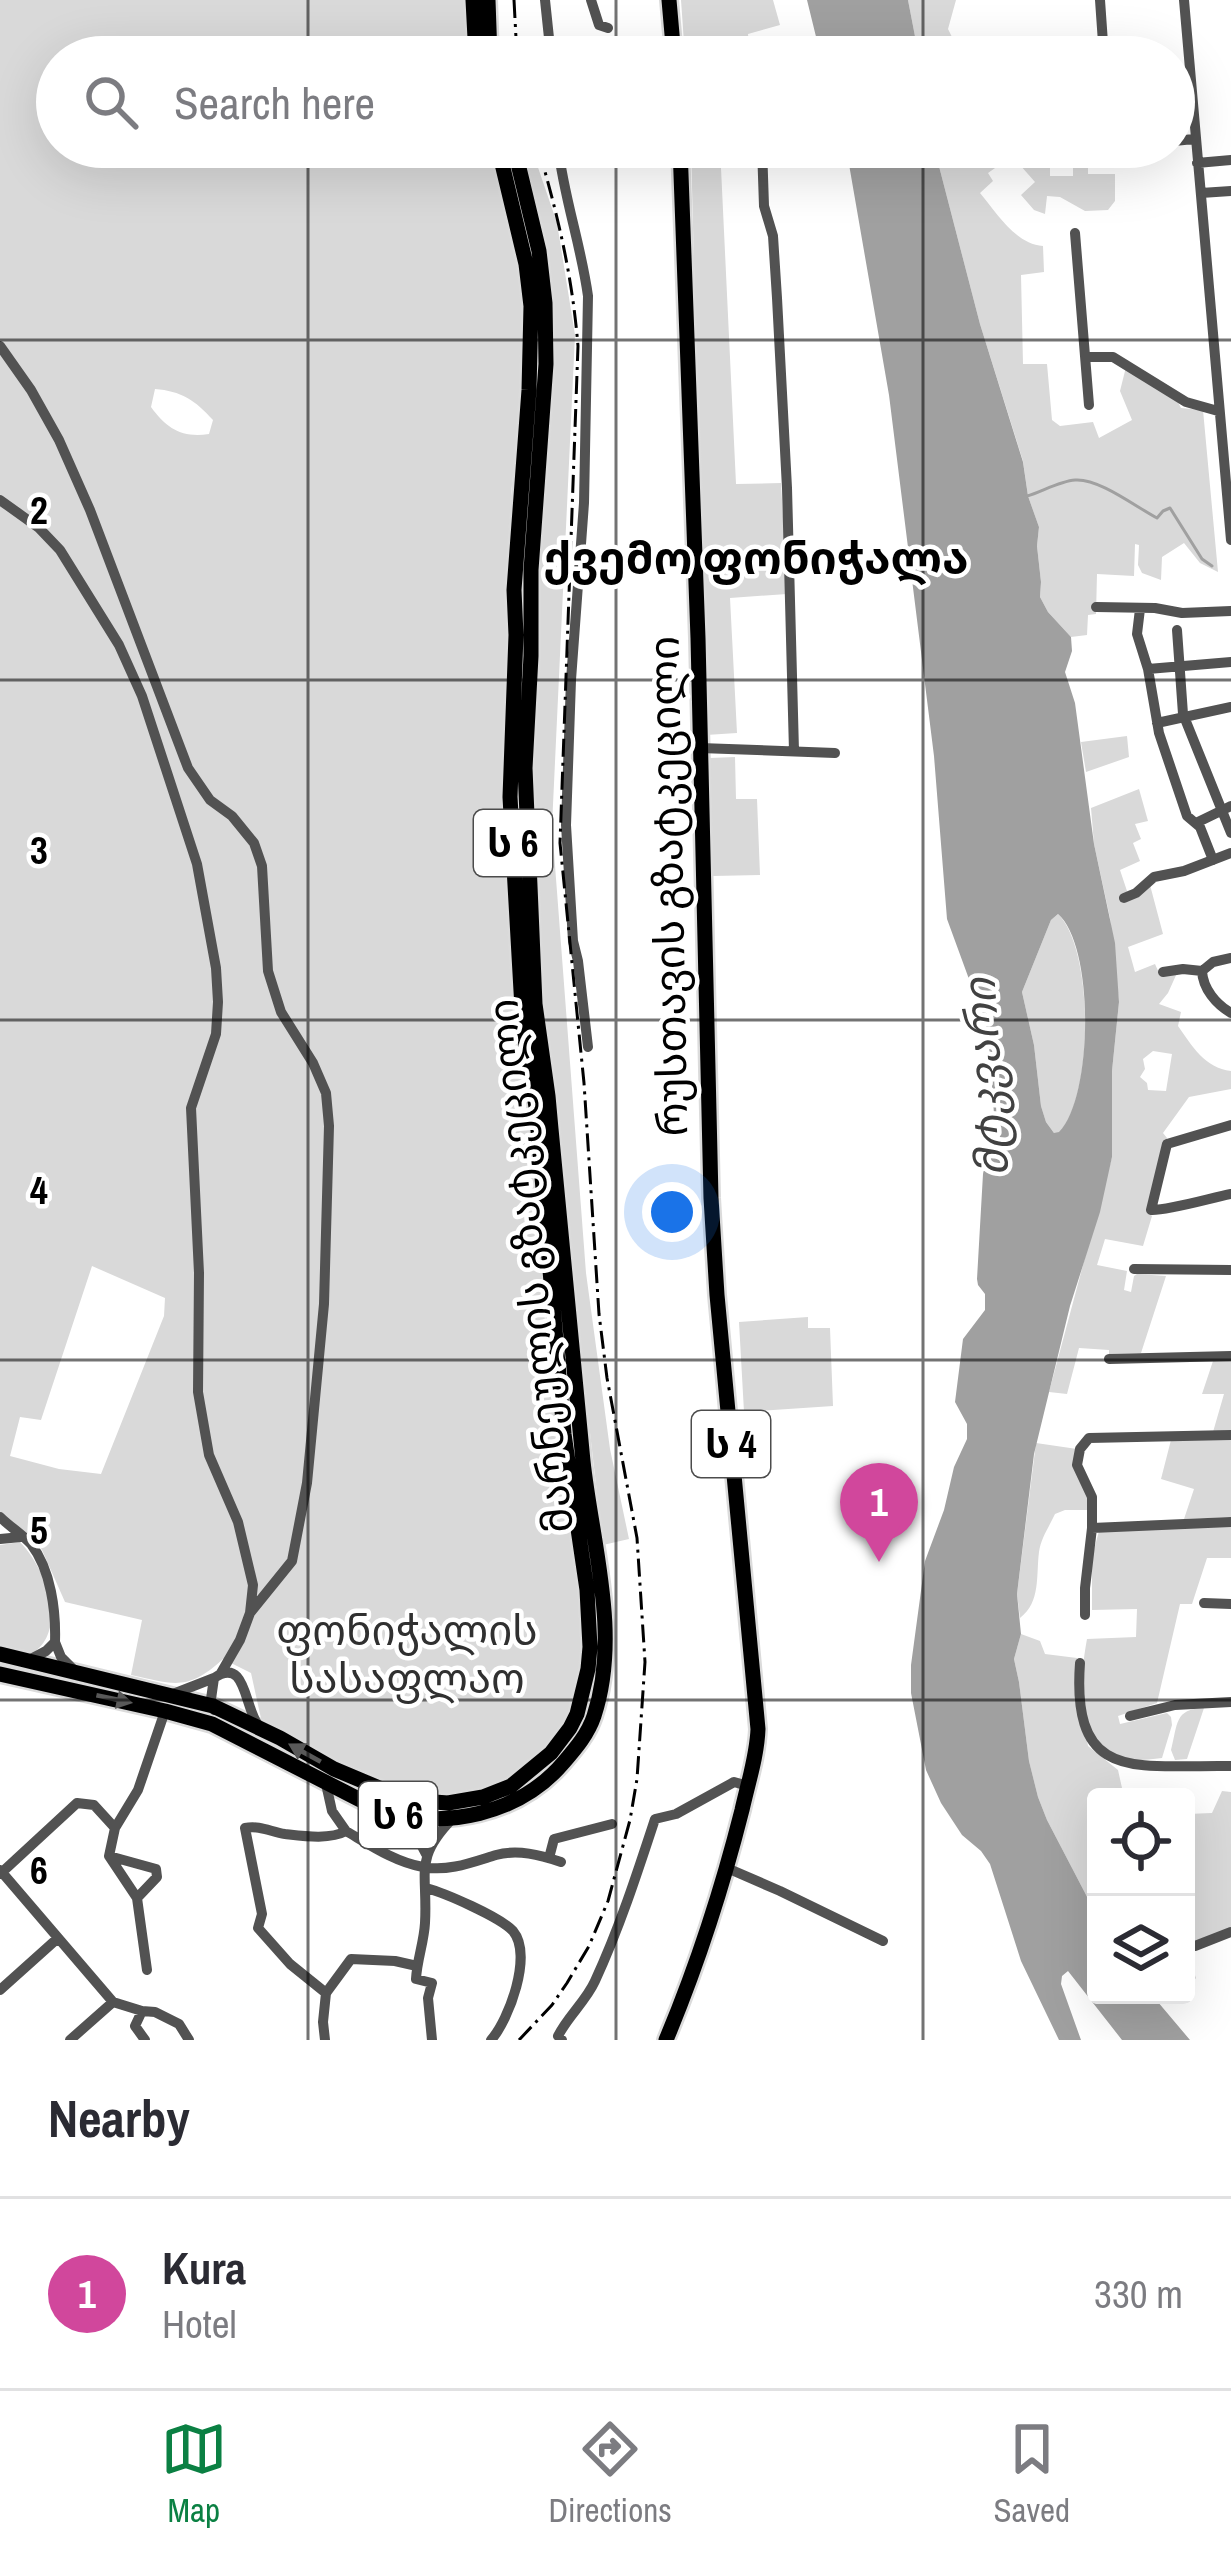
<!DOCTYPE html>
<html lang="en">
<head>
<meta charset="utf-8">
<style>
	:root { --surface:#fff; --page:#f7f7f7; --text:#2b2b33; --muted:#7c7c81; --line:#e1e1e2; --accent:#0b8043 }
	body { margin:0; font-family:"Archivo Narrow","Noto Sans Georgian",sans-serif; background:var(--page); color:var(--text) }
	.controls { position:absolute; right:36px; bottom:36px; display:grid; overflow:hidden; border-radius:12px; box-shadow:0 12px 48px #0002 }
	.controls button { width:108px; height:108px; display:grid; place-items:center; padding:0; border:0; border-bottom:3px solid var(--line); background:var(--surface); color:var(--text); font:60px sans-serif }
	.you { position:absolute; left:672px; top:1212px; width:42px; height:42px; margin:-30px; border:9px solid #fff; border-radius:50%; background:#1a73e8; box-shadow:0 0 0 18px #1a73e833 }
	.badge { display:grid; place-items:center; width:78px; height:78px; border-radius:50%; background:var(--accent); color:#fff; font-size:39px; font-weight:700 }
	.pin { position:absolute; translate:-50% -99px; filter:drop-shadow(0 3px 6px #0008) }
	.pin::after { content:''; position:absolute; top:63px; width:42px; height:36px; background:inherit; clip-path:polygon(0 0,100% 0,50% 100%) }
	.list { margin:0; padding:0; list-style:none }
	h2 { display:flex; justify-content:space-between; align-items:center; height:156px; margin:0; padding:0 48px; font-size:51px }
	h2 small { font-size:39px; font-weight:400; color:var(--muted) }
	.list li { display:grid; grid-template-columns:78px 1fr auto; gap:36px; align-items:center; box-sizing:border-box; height:192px; padding:0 48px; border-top:3px solid var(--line) }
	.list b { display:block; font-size:45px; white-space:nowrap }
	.list p { margin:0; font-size:39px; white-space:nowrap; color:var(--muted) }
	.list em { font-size:39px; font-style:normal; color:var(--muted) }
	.icon { flex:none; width:66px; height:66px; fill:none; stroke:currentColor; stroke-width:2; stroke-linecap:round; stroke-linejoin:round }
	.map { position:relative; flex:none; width:1231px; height:2040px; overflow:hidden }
	.search { position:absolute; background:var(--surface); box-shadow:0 12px 48px #0002; left:36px; right:36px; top:36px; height:132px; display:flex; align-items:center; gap:30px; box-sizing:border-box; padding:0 42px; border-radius:66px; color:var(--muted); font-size:45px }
	.sheet { height:348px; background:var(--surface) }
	nav { display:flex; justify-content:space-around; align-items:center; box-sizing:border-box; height:168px; border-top:3px solid var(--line); background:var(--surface); font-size:33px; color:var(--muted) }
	nav a { display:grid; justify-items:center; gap:6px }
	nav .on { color:var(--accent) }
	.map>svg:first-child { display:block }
</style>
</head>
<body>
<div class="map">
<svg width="1231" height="2040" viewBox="0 0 1231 2040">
	<rect width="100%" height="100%" fill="#fff"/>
	<!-- green -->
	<path fill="#d9d9d9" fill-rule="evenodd" d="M0 0H471L467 41 471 57H57V147H493L525 278 526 357 511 494 506 763 532 1099 587 1650 574 1711 558 1737 514 1780 450 1802 390 1792 262 1723 251 1673 223 1659C187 1692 174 1684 131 1675L142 1620 65 1602 42 1550 32 1538 0 1513ZM155 389C181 391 195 400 213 420L209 434C182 438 167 429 151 407ZM92 1266 165 1298 164 1316 101 1474 59 1469 10 1456 20 1417 41 1420Z
		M681 0H773L780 25 748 34 750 57H685Z
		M908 0H956L948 29 962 57H919Z
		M521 147H531L557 223 575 335 552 826 586 1273 610 1449 629 1539 603 1545 564 1208 558 1121 543 1017 540 901 533 792 538 578 555 315 547 254Z
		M691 147H720L736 484 781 483 787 586V594L730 598 737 733 706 735Z
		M934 147H964L979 151 991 147H1043V161L1050 162V176H1073V157H1088V174H1115V201L1108 210 1085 211 1060 197 1047 196 1045 214 1034 210 1021 195 1035 182 1012 156 988 173 993 181 980 193C997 213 1015 244 1043 246L1044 272 1021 275 1023 364H1047L1052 420 1060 426 1093 422 1099 438 1132 420 1120 391 1126 367 1178 402 1181 408 1203 410 1218 572 1200 563 1184 543 1162 557 1161 580 1142 573 1138 565 1139 545 1135 544 1134 576 1097 574 1096 614 1088 615 1087 635 1071 637 1048 612 1040 597 1041 582 1037 546 1039 527 1028 496 1023 461 980 324Z
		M1127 736 1129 757 1086 772 1081 742Z
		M735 757 736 799H757L760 875 713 876 710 758Z
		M1139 789 1148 821 1135 824 1141 839 1133 843 1140 861 1120 870 1127 891 1150 885 1163 934 1128 947 1135 972 1155 964 1159 973H1177L1168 993 1159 1004 1181 1012 1178 1026C1192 1046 1205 1068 1231 1071V1089L1189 1097 1163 1133 1167 1138 1149 1213 1152 1216 1143 1246 1105 1239 1097 1265 1127 1271 1124 1290 1131 1292 1134 1276 1137 1274 1166 1276 1141 1353 1109 1354V1350L1079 1348 1067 1394 1049 1392 1112 1157V1071L1119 1002 1110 918 1094 844 1091 808ZM1153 1051 1172 1054 1166 1091 1148 1090 1147 1083 1140 1077 1145 1069 1143 1059Z
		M1058 914C1094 949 1094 1097 1059 1133H1054L1046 1122 1041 1106 1034 1045 1022 992 1051 920Z
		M808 1317V1328H830L833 1406 744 1412 739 1322Z
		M1213 1361H1231V1430L1213 1432 1224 1394H1202Z
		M1231 1439V1517L1184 1519 1194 1489 1161 1479 1171 1440Z
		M1036 1443 1077 1449 1089 1497 1087 1510H1065L1055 1514C1049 1527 1041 1538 1039 1552 1036 1575 1041 1602 1020 1618L1017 1594Z
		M1231 1525V1558H1207L1192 1604H1180L1157 1703 1118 1716 1120 1724 1167 1713 1171 1717 1172 1725 1162 1758C1150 1759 1133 1762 1122 1759 1073 1746 1080 1677 1087 1639L1136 1637 1137 1609 1092 1610V1557L1099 1531Z
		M20 1542C46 1568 70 1632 30 1655L0 1647V1545Z
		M1021 1634 1040 1641 1045 1654 1077 1658 1076 1674 1088 1746 1118 1770 1124 1797H1096V1914L1047 1820 1038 1797 1029 1761 1019 1682 1014 1659Z
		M1204 1708 1187 1759 1175 1760 1171 1750C1178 1724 1174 1709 1204 1708Z
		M1222 1791 1231 1792V1929L1190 1943 1189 1958 1196 1978 1186 1991V1891L1193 1887 1186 1857 1188 1814 1212 1813Z"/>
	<!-- water -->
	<path fill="#a0a0a0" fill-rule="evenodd" d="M807 0H908L919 57H821Z
		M846 147H934L980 324 1023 462 1028 496 1039 527 1037 546 1041 582 1040 597 1048 612 1071 637 1072 651 1065 672 1075 703 1094 844 1115 943 1119 1002 1112 1071V1157L1100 1212 1070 1306 1034 1454 1017 1594 1021 1634 1014 1659 1019 1682 1029 1761 1038 1797 1047 1820 1096 1914V1995H1152L1190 2040H1122L1068 1971 1062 1976 1061 1984 1081 2040H1059L1021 1961 990 1864 981 1851 962 1835 941 1803 926 1770 911 1693V1665L925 1561 944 1510 954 1467 967 1439V1424L955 1402 963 1339 985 1310V1294L978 1285 977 1279 983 1174 985 1163 996 1153 1001 1141 994 1114 988 1031 947 919 934 756 889 395ZM1058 914C1095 946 1093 1098 1059 1132L1054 1133 1046 1122 1041 1106 1034 1045 1022 992 1051 920Z"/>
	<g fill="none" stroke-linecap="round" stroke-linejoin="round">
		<!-- stream -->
		<path stroke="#a0a0a0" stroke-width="3" d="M1027 496C1041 492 1060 481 1075 480 1099 478 1136 507 1157 518L1163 511 1170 508 1202 559 1212 566"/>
		<!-- highway casing -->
		<g stroke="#dbdbdb" stroke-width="20">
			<path id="highway" d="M473 0 476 57
				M488 0 490 57
				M669 0 674 57
				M0 1654 213 1706 280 1738 334 1769 408 1800 448 1803 483 1797 511 1786 551 1753 570 1728 577 1714 588 1669 590 1647 587 1590 564 1434 536 1107 523 1026 510 797 516 635 514 590 529 390 531 306 526 264 498 147
				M0 1674 165 1711 212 1724 380 1810C445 1830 519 1815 564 1762 576 1748 588 1734 594 1716 621 1634 592 1544 583 1461 571 1340 559 1218 548 1096L535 1004 525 768 531 656V570L546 364 545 303 539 251 514 147
				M666 2040C697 1966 722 1889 742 1810 748 1783 757 1756 758 1729L717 1295 711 1198 698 638 680 147"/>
		</g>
		<!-- minor -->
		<path stroke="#525252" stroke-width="10" d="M545 0 551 57
			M591 0 599 25 608 28
			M1100 0 1104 57
			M1184 0 1231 540
			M1174 141 1194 139
			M558 147C564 198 581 245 588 296L584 503 571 680 566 825 573 941 578 961 588 1047
			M762 147 764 206 773 236 777 298 787 488 794 751
			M1197 163 1231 160
			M1201 193 1231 191
			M1075 233 1089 405
			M0 346 31 390 59 440 90 510 188 768 210 800 232 816 254 843 262 866 268 971 281 1012 313 1063 326 1093 329 1126 324 1304 307 1483 292 1561 250 1613
			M1086 357H1113L1186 402 1218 411
			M0 500 39 528 60 550 119 645 142 696 197 864 216 968 218 1002 216 1034 191 1108 199 1273 198 1392 209 1455 238 1522 253 1585 250 1613 240 1640 221 1673
			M1096 607 1155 608 1182 613 1231 611
			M1140 609 1137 634 1148 669 1159 733 1187 816 1200 827 1213 860
			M1177 630 1183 714 1231 833
			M1148 669 1231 662
			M1157 723 1231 707
			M700 748 835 753
			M1196 823 1231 806
			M1124 898 1136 893 1154 877 1184 871 1231 853
			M1231 958 1213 962 1202 971C1203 989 1216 1004 1231 1013
			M1163 972 1183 969 1202 971
			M1231 1125 1167 1144 1151 1210C1167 1211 1211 1198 1231 1194
			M1134 1269 1231 1270
			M1109 1359 1231 1356
			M0 1517C9 1526 23 1535 31 1544 51 1570 56 1611 55 1642
			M1092 1528 1231 1522
			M0 1539 21 1537
			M1204 1603 1231 1604
			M1085 1615V1588L1092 1528V1497L1077 1465 1080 1449 1089 1438 1231 1435
			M29 1660 46 1651 55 1642 61 1657 74 1670
			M1080 1663C1071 1786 1140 1764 1231 1766
			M173 1694 214 1678
			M214 1710 211 1699 214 1678C246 1656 244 1706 258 1725
			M1130 1716 1175 1705 1231 1702
			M326 1784 332 1811 346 1831
			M407 1818 426 1854
			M109 1856 156 1869 157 1877 137 1898
			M549 1858 554 1839 612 1824
			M727 1868 780 1891 883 1941
			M0 1870 113 2002 142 2011 155 2012 179 2024 189 2040
			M0 1874 77 1803 94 1805 115 1828
			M426 1888C445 1893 500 1917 513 1931 533 1955 509 2020 491 2040
			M1195 1946 1231 1932
			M147 1970 137 1898 109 1856 115 1828 138 1790 165 1711
			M0 1990 58 1938
			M326 1993 290 1964 258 1928 262 1914 245 1828C260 1825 271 1832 285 1834 303 1836 330 1840 346 1831 370 1845 395 1862 423 1867 448 1872 473 1862 496 1855 518 1849 540 1855 561 1862
			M326 1993 351 1959 395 1961 417 1966
			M142 2011 135 2026 145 2040
			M70 2040 113 2002
			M325 2040 323 2022 326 1993
			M432 2040 428 1998 432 1983 416 1979C417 1960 424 1942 425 1923 428 1872 413 1859 453 1818
			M562 2040 558 2036C568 2016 586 2001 595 1981 619 1929 637 1874 655 1819L676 1814 734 1782 748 1786"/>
		<!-- highway -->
		<use href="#highway" stroke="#000" stroke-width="15"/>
		<!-- rail -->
		<path stroke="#000" stroke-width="3" stroke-dasharray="18 6 3 6" stroke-linecap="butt" d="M514 0 517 57
			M519 2040 552 2005 567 1983 589 1946 608 1901 630 1820 637 1779 645 1662 637 1538 607 1378 599 1314 584 1083 560 843 578 346C572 274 558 216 538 147"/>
	</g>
	<!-- one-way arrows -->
	<defs><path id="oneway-solid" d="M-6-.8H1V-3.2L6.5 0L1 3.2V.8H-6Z" transform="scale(3)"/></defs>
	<g fill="#595959">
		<use href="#oneway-solid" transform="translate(114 1699) rotate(12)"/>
		<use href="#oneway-solid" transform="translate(305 1753) rotate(-151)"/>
	</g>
	<!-- grid -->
	<path fill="none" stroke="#000" stroke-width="3" stroke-opacity="0.55" d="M308 0V57M616 0V57M923 0V57M308 147V2040M616 147V2040M923 147V2040M0 340H1231M0 680H1231M0 1020H1231M0 1360H1231M0 1700H1231"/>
	<g text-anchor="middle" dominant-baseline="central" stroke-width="9" stroke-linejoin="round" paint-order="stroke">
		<!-- shield labels -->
		<g fill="#fff" stroke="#4c4c4c" stroke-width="3">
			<rect x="474" y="810" width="78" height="66" rx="9"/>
			<rect x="692" y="1411" width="78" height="66" rx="9"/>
			<rect x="359" y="1782" width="78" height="66" rx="9"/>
		</g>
		<g font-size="39" font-weight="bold" fill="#000">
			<text x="513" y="843">ს 6</text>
			<text x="731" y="1444">ს 4</text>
			<text x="398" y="1815">ს 6</text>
		</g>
		<!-- street labels -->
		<g font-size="42" fill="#000" stroke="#fff">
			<text transform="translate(668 886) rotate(-91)">რუსთავის გზატკეცილი</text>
			<text transform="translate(530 1266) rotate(-96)">მარნეულის გზატკეცილი</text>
		</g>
		<!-- park labels -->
		<g font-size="42" fill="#303030" stroke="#fff">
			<text x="407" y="1630">ფონიჭალის<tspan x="407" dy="48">სასაფლაო</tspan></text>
		</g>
		<!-- neighbourhood labels -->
		<g font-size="45" font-weight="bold" fill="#000" stroke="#fff">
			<text x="756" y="557">ქვემო ფონიჭალა</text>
		</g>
		<!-- water labels -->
		<g font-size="45" font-style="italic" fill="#414141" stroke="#fff">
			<text transform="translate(985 1078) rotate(-94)">მტკვარი</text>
		</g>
	</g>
	<g font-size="39" text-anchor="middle" font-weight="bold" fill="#000" stroke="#fff" stroke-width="9" stroke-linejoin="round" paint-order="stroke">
		<text x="39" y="524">2</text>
		<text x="39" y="864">3</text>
		<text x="39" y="1204">4</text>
		<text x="39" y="1544">5</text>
		<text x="39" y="1884">6</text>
	</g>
</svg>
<div class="controls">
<button><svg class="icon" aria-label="locate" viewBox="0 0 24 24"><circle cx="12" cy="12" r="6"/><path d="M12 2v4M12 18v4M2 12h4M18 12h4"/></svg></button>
<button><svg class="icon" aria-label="layers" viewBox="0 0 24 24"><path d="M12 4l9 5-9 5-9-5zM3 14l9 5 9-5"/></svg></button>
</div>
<div class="you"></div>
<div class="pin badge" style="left:879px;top:1562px;background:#d1479c">1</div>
<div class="search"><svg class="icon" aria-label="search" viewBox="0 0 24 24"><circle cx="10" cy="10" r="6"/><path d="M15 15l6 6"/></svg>Search here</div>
</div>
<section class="sheet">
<h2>Nearby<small></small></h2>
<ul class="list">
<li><span class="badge" style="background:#d1479c">1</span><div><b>Kura</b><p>Hotel</p></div><em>330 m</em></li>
</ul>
</section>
<nav>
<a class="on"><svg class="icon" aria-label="map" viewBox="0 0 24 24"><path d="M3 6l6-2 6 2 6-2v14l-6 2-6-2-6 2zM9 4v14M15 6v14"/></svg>Map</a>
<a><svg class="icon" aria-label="directions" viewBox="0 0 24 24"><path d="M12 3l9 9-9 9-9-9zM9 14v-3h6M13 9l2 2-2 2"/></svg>Directions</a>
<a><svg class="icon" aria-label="saved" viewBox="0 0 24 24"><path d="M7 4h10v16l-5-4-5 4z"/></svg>Saved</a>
</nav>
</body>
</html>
